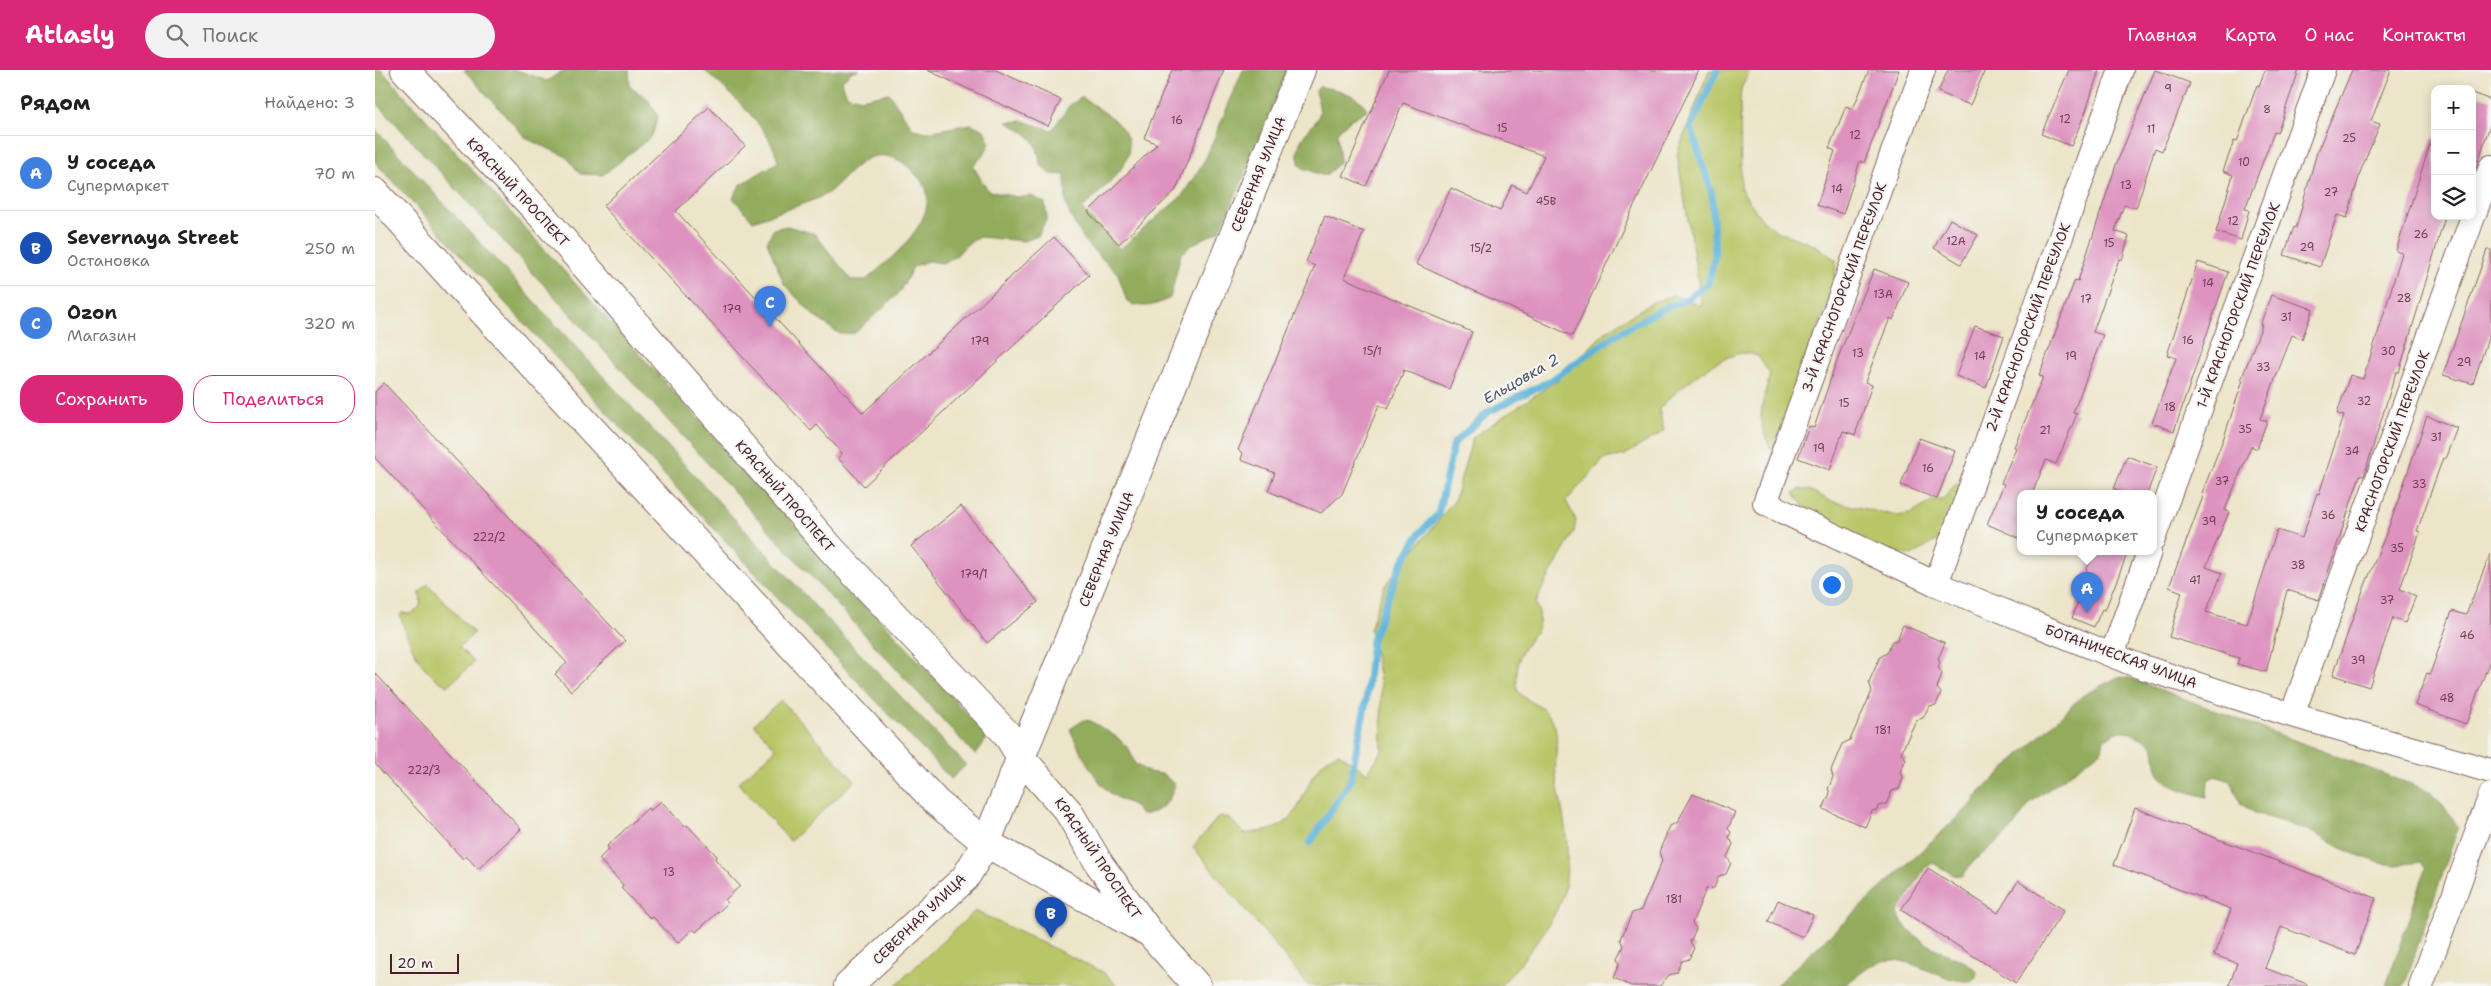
<!DOCTYPE html>
<html lang="ru">
<head>
<meta charset="utf-8">
<style>
	:root { --surface:#fff; --page:#f2f2f2; --text:#202124; --muted:#757577; --line:#e0e0e0; --accent:#db2777 }
	body { margin:0; font-family:"Shantell Sans",sans-serif; background:var(--page); color:var(--text) }
	.controls { position:absolute; right:15px; top:15px; display:grid; overflow:hidden; border-radius:10px; box-shadow:0 2px 12px #0003 }
	.controls button { width:45px; height:45px; display:grid; place-items:center; padding:0; border:0; border-bottom:1px solid var(--line); background:var(--surface); color:var(--text); font:25px sans-serif }
	.scale { position:absolute; left:15px; bottom:12px; width:69px; box-sizing:border-box; padding-left:5px; border:2px solid #4a1f2b; border-top:0; font-size:14px; line-height:18px; white-space:nowrap; color:#4a1f2b; -webkit-text-stroke:4px #f6f6f2; paint-order:stroke }
	.you { position:absolute; left:1456px; top:514px; width:18px; height:18px; margin:-12px; border:4px solid #fff; border-radius:50%; background:#1a73e8; box-shadow:0 0 0 8px #1a73e833 }
	.badge { display:grid; place-items:center; width:32px; height:32px; border-radius:50%; background:var(--accent); color:#fff; font-size:16px; font-weight:700 }
	.pin { position:absolute; translate:-50% -41px; filter:drop-shadow(0 1px 2px #0008) }
	.pin::after { content:''; position:absolute; top:26px; width:18px; height:15px; background:inherit; clip-path:polygon(0 0,100% 0,50% 100%) }
	.popup { position:absolute; left:1642px; top:420px; width:140px; height:65px; box-sizing:border-box; display:grid; place-content:center; border-radius:10px; background:var(--surface); filter:drop-shadow(0 1px 4px #0005); font-size:16px; white-space:nowrap; color:var(--muted) }
	.popup b { font-size:19px; color:var(--text) }
	.popup::after { content:''; position:absolute; left:50%; top:100%; margin-left:-10px; border:10px solid transparent; border-top-color:var(--surface) }
	.list { margin:0; padding:0; list-style:none }
	h2 { display:flex; justify-content:space-between; align-items:center; height:65px; margin:0; padding:0 20px; font-size:21px }
	h2 small { font-size:16px; font-weight:400; color:var(--muted) }
	.list li { display:grid; grid-template-columns:32px 1fr auto; gap:15px; align-items:center; box-sizing:border-box; height:75px; padding:0 20px; border-top:1px solid var(--line) }
	.list b { display:block; font-size:19px; white-space:nowrap }
	.list p { margin:0; font-size:16px; white-space:nowrap; color:var(--muted) }
	.list em { font-size:16px; font-style:normal; color:var(--muted) }
	.actions { display:flex; gap:10px; padding:15px 20px }
	.actions a { flex:1; padding:11px 0; border:1px solid var(--accent); border-radius:20px; text-align:center; font-size:18px; color:var(--accent) }
	.actions .main { background:var(--accent); color:#fff }
	.icon { flex:none; width:28px; height:28px; fill:none; stroke:currentColor; stroke-width:2; stroke-linecap:round; stroke-linejoin:round }
	.map { position:relative; flex:none; width:2116px; height:916px; overflow:hidden }
	header { display:flex; align-items:center; gap:30px; box-sizing:border-box; height:70px; padding:0 25px; background:var(--accent); color:#fff }
	header strong { font-size:24px }
	nav { display:flex; gap:28px; margin-inline-start:auto; font-size:18px }
	.search { width:350px; height:45px; background:var(--page); display:flex; align-items:center; gap:12px; box-sizing:border-box; padding:0 18px; border-radius:28px; color:var(--muted); font-size:19px }
	main { display:flex }
	aside { flex:1; background:var(--surface) }
	.map>svg:first-child { display:block }
</style>
</head>
<body>
<header>
<strong>Atlasly</strong>
<div class="search"><svg class="icon" aria-label="search" viewBox="0 0 24 24"><circle cx="10" cy="10" r="6"/><path d="M15 15l6 6"/></svg>Поиск</div>
<nav><a>Главная</a><a>Карта</a><a>О нас</a><a>Контакты</a></nav>
</header>
<main>
<aside>
<h2>Рядом<small>Найдено: 3</small></h2>
<ul class="list">
<li><span class="badge" style="background:#3f7fe0">A</span><div><b>У соседа</b><p>Супермаркет</p></div><em>70 m</em></li>
<li><span class="badge" style="background:#1a4fb4">B</span><div><b>Severnaya Street</b><p>Остановка</p></div><em>250 m</em></li>
<li><span class="badge" style="background:#3f7fe0">C</span><div><b>Ozon</b><p>Магазин</p></div><em>320 m</em></li>
</ul>
<div class="actions"><a class="main">Сохранить</a><a>Поделиться</a></div>
</aside>
<div class="map">
<svg width="2116" height="916" viewBox="0 0 2116 916">
	<rect width="100%" height="100%" fill="#f6f6f2"/>
	<filter id="ink" filterUnits="userSpaceOnUse"><feTurbulence type="fractalNoise" baseFrequency=".02" numOctaves="2"/><feDisplacementMap in="SourceGraphic" scale="10" xChannelSelector="R" yChannelSelector="G"/><feConvolveMatrix kernelMatrix="1 2 1 2 8 2 1 2 1" color-interpolation-filters="sRGB"/></filter>
	<filter id="wash" filterUnits="userSpaceOnUse"><feTurbulence type="fractalNoise" baseFrequency=".0096" numOctaves="4" result="noise"/><feDisplacementMap in="SourceGraphic" scale="20" xChannelSelector="R" yChannelSelector="G"/><feGaussianBlur stdDeviation="1.12" result="paint"/><feColorMatrix in="noise" values="0 0 0 0 0 0 0 0 0 0 0 0 0 0 0 0 0 1.4 0 .05"/><feComposite in="paint" operator="in"/></filter>
	<g filter="url(#wash)">
		<rect width="100%" height="100%" fill="#ece5c9"/>
		<!-- green -->
		<path fill="#b9c667" stroke="#827249" d="M1334 0H1375L1366 19 1365 30 1366 119 1385 147 1401 161 1442 176 1461 190 1460 213 1397 381C1379 346 1387 340 1395 304L1382 285C1379 285 1374 283 1371 283 1344 283 1302 320 1284 339L1289 361 1250 385 1229 389 1191 431 1201 450 1199 462 1165 523 1161 534C1172 558 1155 564 1146 584 1142 593 1141 608 1142 618 1145 632 1174 633 1180 657 1184 668 1179 691 1181 706 1185 731 1194 768 1192 792 1192 802 1191 813 1189 822 1183 848 1144 897 1125 916H934L818 777 844 746 854 748 869 764C879 762 891 762 900 758 935 745 926 696 964 683L992 703 1007 681 1006 614 995 560 1002 537 1010 515 1079 431 1098 367 1184 309 1230 262 1276 233 1298 225 1327 236 1302 84Z
			M1582 413 1591 415 1584 438 1563 470 1536 486 1483 474 1432 441 1419 423 1426 419 1434 420 1456 431 1522 446 1538 443 1558 430H1567Z
			M53 514 99 563 84 577 99 592 73 616C45 603 34 573 25 545L27 543 35 544C45 540 48 533 44 523Z
			M406 630 480 711 415 771 363 713 401 679 379 654Z
			M600 841 728 902 743 916H520Z"/>
		<!-- forest -->
		<path fill="#92ab5c" stroke="#6e6544" d="M0 0H6L613 667 600 685 0 31Z
			M89 0H142L172 11 189 0H254L255 17 272 28 283 46 277 66 228 105 205 104 192 87 152 69Z
			M329 0H484L478 1 466 11 472 25 486 29 514 23 538 59 552 62 596 54 609 60 615 73 608 86 598 96 613 121 642 127 657 126 670 133 672 148 663 166 649 171 604 167 591 175 581 186 568 193 552 191 538 197 524 223 480 263 465 264 440 247 409 214 392 172 398 159 412 156 440 164 476 210H491C514 190 564 151 550 116 548 111 542 106 538 102 529 91 516 84 501 86 482 89 468 112 453 123 438 132 397 144 378 151L358 128 365 115 403 92C397 59 353 21 329 0Z
			M868 0H912L875 93 845 160 818 174 806 184 795 228C779 236 769 239 752 232L743 204 712 174 696 148 691 134 690 105 676 104 665 95C663 68 654 65 632 52L648 51 677 60 694 36 707 27C719 36 734 44 744 55 774 87 728 117 707 139L745 179 807 126 830 90Z
			M944 17C960 18 986 25 992 40L975 50 962 63 965 91 952 105C945 106 940 102 933 100 925 98 924 94 923 86 922 65 938 60 944 45 946 38 942 29 940 22Z
			M0 59 451 548 591 695 576 709 418 544 0 92Z
			M1743 607 1754 608 2054 721 2076 745 2083 758 2029 916H2011L2051 798 2046 792 2021 795 2005 793 1974 782 1937 762 1880 743 1866 734 1856 711 1840 706 1833 710 1832 727C1817 723 1796 719 1786 707 1779 698 1782 687 1778 677 1775 673 1770 670 1766 668 1747 658 1746 658 1729 670L1727 680 1655 733 1636 760 1599 791 1587 806 1579 805 1558 793 1551 796 1523 842C1528 862 1554 876 1572 884 1582 889 1595 892 1602 902L1600 910C1573 916 1545 892 1519 890 1498 889 1486 905 1469 915 1464 916 1410 916 1400 916L1598 733 1601 726 1707 626Z
			M709 650 716 651 743 668 754 679 760 694 773 702 788 704 800 715C794 734 785 742 766 745 753 728 753 735 738 725 722 715 702 676 695 659Z"/>
		<g fill="none" stroke-linecap="round" stroke-linejoin="round">
			<!-- stream -->
			<path stroke="#5db3da" stroke-width="7" d="M935 773 975 712 991 631 997 570 1025 496 1045 463 1063 444 1079 373 1113 342 1175 311 1242 264 1285 240 1312 229 1333 214 1340 185 1337 124 1316 57 1342 0"/>
		</g>
		<g id="blocks">
			<!-- building -->
			<path fill="#dd92bf" d="M552 0H621L686 30 673 56Z
				M797 0H849L801 120 744 174 713 142 782 74 769 68Z
				M1014 0H1324L1197 266 1041 194 1076 118 1125 141 1137 115 1152 122 1169 86 1028 33 991 116 968 106Z
				M1494 0H1524L1489 93 1485 91 1468 144 1442 135 1460 81 1454 78 1471 36 1478 39Z
				M1573 0H1610L1595 35 1563 22Z
				M1694 0H1724L1711 41 1696 76 1666 64Z
				M1780 0 1815 13 1787 81 1780 78 1761 138 1749 135 1740 161 1754 166 1747 190 1744 189 1718 262 1728 265 1698 343 1702 344 1681 394 1671 390 1657 424H1646V469L1612 454 1629 414 1626 413 1641 378 1639 377 1668 307 1664 306 1700 210 1703 211 1741 95Z
				M1890 0H1924L1902 63 1899 62 1870 139 1874 140 1866 170 1841 162 1858 105 1848 101 1859 71 1862 72 1882 15 1884 16Z
				M1977 0H2016L1996 51 2005 54 1986 100 1972 148 1962 145 1945 197 1909 185 1919 157 1921 158 1942 82Z
				M2097 23 2116 30V52L2101 98H2097Z
				M334 37 370 76 301 141 488 343 679 167 714 205 489 416 463 388 467 383 442 355 436 361 228 136Z
				M2057 68H2060V146L2070 147 2024 302H2021L1989 406 1985 405 1944 530 1912 520 1891 602 1862 594 1864 588 1794 567 1807 522 1794 517 1829 424 1827 423 1849 367 1868 310H1866L1887 255H1885L1896 225 1938 239 1927 269 1917 265 1885 349 1892 351 1882 379 1876 376 1850 440 1854 442 1831 497 1847 503 1831 542 1872 554 1902 460 1927 468 1942 423 1944 424 1969 346 1962 344 1975 305 1988 309 2004 260 2027 183 2021 181Z
				M950 146 989 162 969 208 1097 262 1074 319 1029 300 1013 339 1004 335 967 424 946 443 893 421 900 403 866 390 868 383 863 380 940 196 931 192Z
				M1575 149 1603 165 1586 194 1559 178Z
				M2112 180H2116V259L2098 314 2068 305Z
				M1823 192 1853 202 1799 361 1777 353 1801 288 1792 285Z
				M1499 199 1533 212 1518 250 1515 248 1490 312 1497 315 1480 365 1468 361 1455 400 1423 388 1434 356 1439 358 1462 290Z
				M1600 256 1629 266 1611 318 1581 306Z
				M9 313 250 571 196 621 180 604 192 593 0 388V322Z
				M2052 346 2082 358 2070 389 2068 388 2042 461 2045 462 2025 519 2041 526 2030 553 2018 548 1994 617 1958 605 1985 528 2016 451Z
				M1544 368 1580 381 1562 429 1526 415Z
				M1752 386 1782 397 1772 424H1753L1739 419Z
				M586 436 663 532 612 573 536 476Z
				M1719 482H1753L1730 540 1727 539 1719 557 1697 548 1704 530 1700 528Z
				M2115 484 2116 588 2091 654 2040 635 2052 603 2055 604 2077 541 2091 545Z
				M1528 555 1570 573 1563 589 1565 593 1563 597 1567 604 1562 618 1566 623 1561 635 1554 636 1548 648 1541 650 1526 683 1531 689 1525 702 1528 708 1524 719 1517 721 1511 734 1503 736 1502 740 1497 741 1490 757 1448 739 1455 723 1453 719 1458 707 1456 700 1467 674 1475 670 1497 621 1494 612 1505 587 1512 583 1517 571 1522 570Z
				M0 603 146 759 103 799 91 786 88 789 0 694Z
				M1318 724 1360 742 1353 759 1356 762 1354 767 1358 774 1352 787 1356 793 1351 804 1344 806 1339 818 1331 819 1317 853 1321 859 1315 872 1319 878 1314 889 1307 891 1302 903 1294 905 1285 916H1256L1239 908 1245 893 1243 888 1249 876 1246 869 1257 843 1266 840 1287 791 1284 782 1295 756 1302 753Z
				M286 731 310 757 312 755 342 786 340 789 365 816 350 830 353 833 321 862 318 859 303 873 278 847 276 849 246 818 248 815 224 789 234 779 232 776 273 738 275 741Z
				M1760 738 2001 828 1980 885 1906 857 1890 898 1932 914V916H1854L1862 893 1839 885 1856 839 1739 795Z
				M1553 798 1623 843 1643 811 1689 840 1641 913 1526 840Z
				M1403 830 1438 845 1428 867 1393 852Z"/>
		</g>
	</g>
	<g filter="url(#ink)">
		<use href="#blocks" fill-opacity="0" stroke="#836462" stroke-width="1"/>
		<g fill="none" stroke-linecap="round" stroke-linejoin="round">
			<!-- street casing -->
			<g stroke="#836462" stroke-width="26">
				<path id="street" d="M1548 0 1390 433 1561 514 1764 596 1917 645 2116 701
					M1778 469 1948 0
					M1561 514 1746 0
					M1737 585 1774 482
					M1917 645 2116 97
					M2046 916 2116 725"/>
			</g>
			<!-- secondary casing -->
			<g stroke="#836462" stroke-width="30">
				<path id="secondary" d="M30 0 167 146 457 480 631 663 647 689 693 741 725 795 775 863 822 916
					M0 122 89 221 561 732 611 773 769 860
					M473 916 590 808 611 773 926 0"/>
			</g>
			<!-- street -->
			<use href="#street" stroke="#fff" stroke-width="24"/>
			<!-- secondary -->
			<use href="#secondary" stroke="#fff" stroke-width="28"/>
		</g>
	</g>
	<g text-anchor="middle" dominant-baseline="central" stroke-width="4.5" stroke-linejoin="round" paint-order="stroke">
		<!-- number labels -->
		<g font-size="11" fill="#6f3c50">
			<text x="1793" y="18">9</text>
			<text x="1892" y="39">8</text>
			<text x="1690" y="49">12</text>
			<text x="802" y="50">16</text>
			<text x="1127" y="58">15</text>
			<text x="1776" y="59">11</text>
			<text x="1480" y="65">12</text>
			<text x="1974" y="68">25</text>
			<text x="1869" y="92">10</text>
			<text x="1751" y="115">13</text>
			<text x="1462" y="119">14</text>
			<text x="1956" y="122">27</text>
			<text x="1171" y="131">45В</text>
			<text x="1858" y="151">12</text>
			<text x="2046" y="164">26</text>
			<text x="1581" y="171">12А</text>
			<text x="1734" y="173">15</text>
			<text x="1932" y="177">29</text>
			<text x="1106" y="178">15/2</text>
			<text x="1833" y="213">14</text>
			<text x="1508" y="224">13А</text>
			<text x="2029" y="228">28</text>
			<text x="1711" y="229">17</text>
			<text x="357" y="239">179</text>
			<text x="1911" y="247">31</text>
			<text x="1813" y="270">16</text>
			<text x="605" y="271">179</text>
			<text x="997" y="281">15/1</text>
			<text x="2013" y="281">30</text>
			<text x="1483" y="283">13</text>
			<text x="1605" y="286">14</text>
			<text x="1696" y="286">19</text>
			<text x="2089" y="292">29</text>
			<text x="1888" y="297">33</text>
			<text x="1989" y="331">32</text>
			<text x="1469" y="333">15</text>
			<text x="1795" y="337">18</text>
			<text x="1870" y="359">35</text>
			<text x="1670" y="360">21</text>
			<text x="2061" y="367">31</text>
			<text x="1444" y="378">19</text>
			<text x="1977" y="381">34</text>
			<text x="1553" y="398">16</text>
			<text x="1847" y="411">37</text>
			<text x="2044" y="414">33</text>
			<text x="1953" y="445">36</text>
			<text x="1834" y="451">39</text>
			<text x="114" y="467">222/2</text>
			<text x="2022" y="478">35</text>
			<text x="1923" y="495">38</text>
			<text x="599" y="504">179/1</text>
			<text x="1820" y="510">41</text>
			<text x="2012" y="530">37</text>
			<text x="2092" y="565">46</text>
			<text x="1983" y="590">39</text>
			<text x="2072" y="628">48</text>
			<text x="1508" y="660">181</text>
			<text x="49" y="700">222/3</text>
			<text x="294" y="802">13</text>
			<text x="1299" y="829">181</text>
		</g>
		<!-- street labels -->
		<g font-size="14" fill="#4a1f2b" stroke="#f6f6f2">
			<text transform="translate(883 104) rotate(-68)">СЕВЕРНАЯ УЛИЦА</text>
			<text transform="translate(143 122) rotate(47)">КРАСНЫЙ ПРОСПЕКТ</text>
			<text transform="translate(1469 217) rotate(-70)">3-Й КРАСНОГОРСКИЙ ПЕРЕУЛОК</text>
			<text transform="translate(1863 235) rotate(-70)">1-Й КРАСНОГОРСКИЙ ПЕРЕУЛОК</text>
			<text transform="translate(1653 257) rotate(-70)">2-Й КРАСНОГОРСКИЙ ПЕРЕУЛОК</text>
			<text transform="translate(2017 371) rotate(-70)">КРАСНОГОРСКИЙ ПЕРЕУЛОК</text>
			<text transform="translate(410 426) rotate(49)">КРАСНЫЙ ПРОСПЕКТ</text>
			<text transform="translate(731 479) rotate(-68)">СЕВЕРНАЯ УЛИЦА</text>
			<text transform="translate(1746 586) rotate(20)">БОТАНИЧЕСКАЯ УЛИЦА</text>
			<text transform="translate(723 788) rotate(56)">КРАСНЫЙ ПРОСПЕКТ</text>
			<text transform="translate(544 849) rotate(-44)">СЕВЕРНАЯ УЛИЦА</text>
		</g>
		<!-- water labels -->
		<g font-size="15" font-style="italic" fill="#515368" stroke="#f6f6f2">
			<text transform="translate(1146 309) rotate(-30)">Ельцовка 2</text>
		</g>
	</g>
</svg>
<div class="controls">
<button>+</button>
<button>−</button>
<button><svg class="icon" aria-label="layers" viewBox="0 0 24 24"><path d="M12 4l9 5-9 5-9-5zM3 14l9 5 9-5"/></svg></button>
</div>
<div class="scale">20 m</div>
<div class="you"></div>
<div class="pin badge" style="left:1712px;top:543px;background:#3f7fe0">A</div>
<div class="popup"><b>У соседа</b>Супермаркет</div>
<div class="pin badge" style="left:676px;top:868px;background:#1a4fb4">B</div>
<div class="pin badge" style="left:395px;top:257px;background:#3f7fe0">C</div>
</div>
</main>
</body>
</html>
